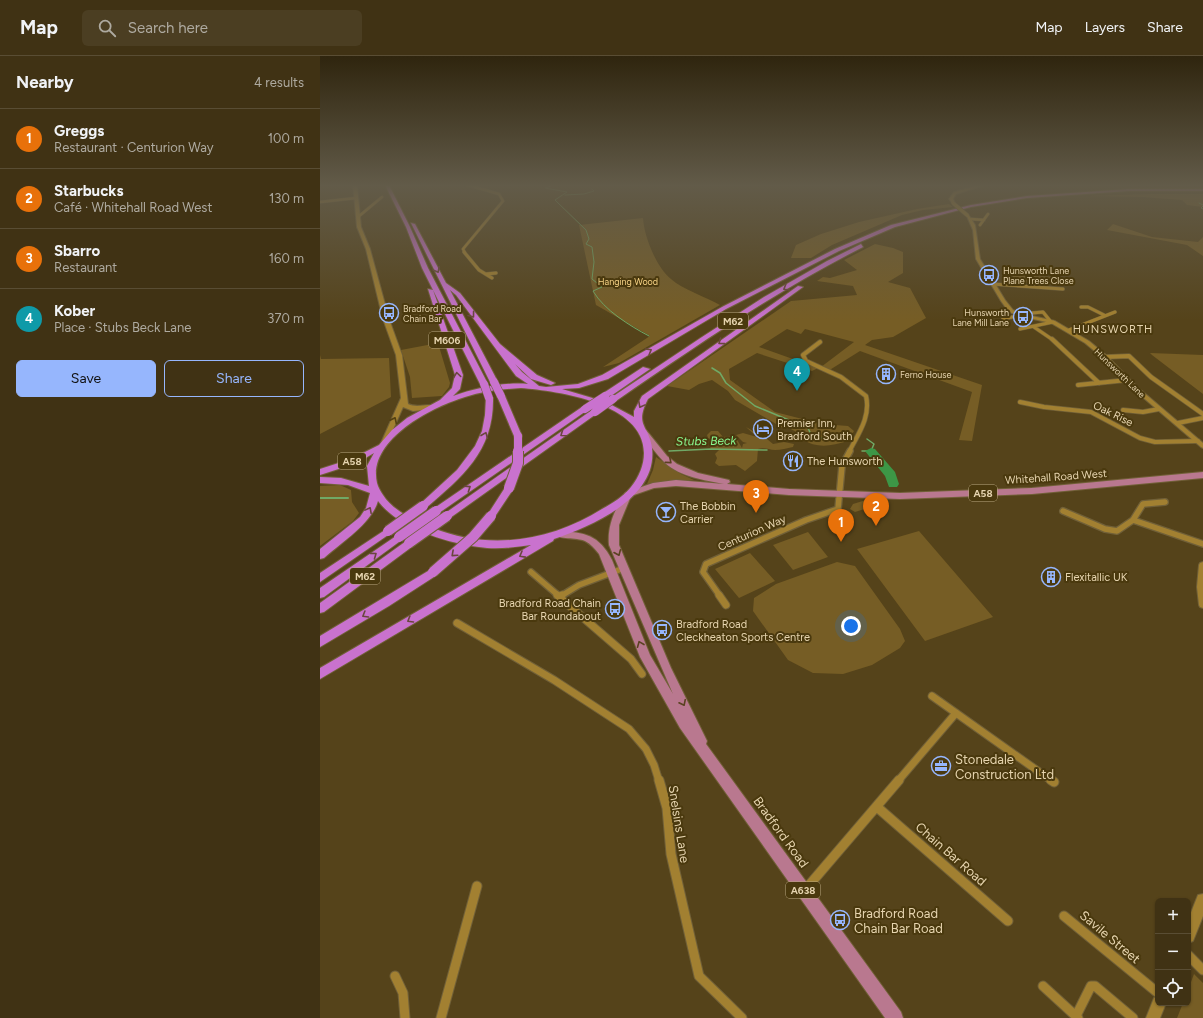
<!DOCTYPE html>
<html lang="en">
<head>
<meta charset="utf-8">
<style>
	:root { --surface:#403214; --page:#4b3e22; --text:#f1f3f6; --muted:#aeaaa0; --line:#594d34; --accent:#96b6fd }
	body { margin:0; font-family:Figtree,sans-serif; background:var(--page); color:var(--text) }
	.controls { position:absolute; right:12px; bottom:12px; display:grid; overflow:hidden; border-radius:6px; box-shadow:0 1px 3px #0004 }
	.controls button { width:36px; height:36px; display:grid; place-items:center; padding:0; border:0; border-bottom:1px solid var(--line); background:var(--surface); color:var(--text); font:20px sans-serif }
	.you { position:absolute; left:531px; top:570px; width:14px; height:14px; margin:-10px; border:3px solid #fff; border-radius:50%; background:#1a73e8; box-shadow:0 0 0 6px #1a73e833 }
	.badge { display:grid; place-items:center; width:26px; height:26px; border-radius:50%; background:var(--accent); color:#fff; font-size:13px; font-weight:700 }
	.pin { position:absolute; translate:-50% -33px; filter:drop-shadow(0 1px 2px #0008) }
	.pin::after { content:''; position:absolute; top:21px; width:14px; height:12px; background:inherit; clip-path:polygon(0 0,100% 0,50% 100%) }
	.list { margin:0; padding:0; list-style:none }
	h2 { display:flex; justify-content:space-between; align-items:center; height:52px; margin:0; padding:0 16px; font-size:17px }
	h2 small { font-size:13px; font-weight:400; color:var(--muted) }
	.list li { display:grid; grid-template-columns:26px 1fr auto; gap:12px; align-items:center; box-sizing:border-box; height:60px; padding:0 16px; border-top:1px solid var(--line) }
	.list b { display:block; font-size:15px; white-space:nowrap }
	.list p { margin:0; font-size:13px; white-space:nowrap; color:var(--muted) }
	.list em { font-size:13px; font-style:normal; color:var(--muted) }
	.actions { display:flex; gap:8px; padding:12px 16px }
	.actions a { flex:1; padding:9px 0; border:1px solid var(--accent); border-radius:6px; text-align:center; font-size:14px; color:var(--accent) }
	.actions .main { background:var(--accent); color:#111 }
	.icon { flex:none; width:22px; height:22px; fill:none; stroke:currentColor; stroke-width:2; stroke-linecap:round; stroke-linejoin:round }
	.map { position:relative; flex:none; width:883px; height:962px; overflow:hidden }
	header { display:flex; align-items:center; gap:24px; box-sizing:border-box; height:56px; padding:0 20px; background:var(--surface); border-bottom:1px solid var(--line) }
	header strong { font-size:19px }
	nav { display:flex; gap:22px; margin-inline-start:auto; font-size:14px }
	.search { width:280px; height:36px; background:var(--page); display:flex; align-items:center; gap:10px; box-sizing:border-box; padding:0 14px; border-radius:6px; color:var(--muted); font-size:15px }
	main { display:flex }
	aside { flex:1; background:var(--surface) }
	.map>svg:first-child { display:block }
</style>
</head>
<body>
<header>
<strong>Map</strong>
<div class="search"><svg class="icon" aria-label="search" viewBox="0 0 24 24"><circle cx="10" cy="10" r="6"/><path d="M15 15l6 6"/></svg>Search here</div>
<nav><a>Map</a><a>Layers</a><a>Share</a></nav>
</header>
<main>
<aside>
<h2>Nearby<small>4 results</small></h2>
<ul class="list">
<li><span class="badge" style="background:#e8710a">1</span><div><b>Greggs</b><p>Restaurant · Centurion Way</p></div><em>100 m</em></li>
<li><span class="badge" style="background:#e8710a">2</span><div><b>Starbucks</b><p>Café · Whitehall Road West</p></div><em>130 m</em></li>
<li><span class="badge" style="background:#e8710a">3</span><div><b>Sbarro</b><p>Restaurant</p></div><em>160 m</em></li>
<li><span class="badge" style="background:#0f9aa8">4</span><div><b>Kober</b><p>Place · Stubs Beck Lane</p></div><em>370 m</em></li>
</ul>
<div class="actions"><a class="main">Save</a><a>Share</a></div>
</aside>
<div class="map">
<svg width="883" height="962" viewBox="0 0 883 962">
	<rect width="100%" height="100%" fill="#55431a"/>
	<!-- green -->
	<path fill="#765d25" d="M830 138H883V151L867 149 862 144 822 141 767 140Z
		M629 148 633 151 603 154 582 159 512 189 491 202H471L476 189 501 178 539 166 597 153Z
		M323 162C324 180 336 211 351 223 362 233 386 241 400 249L299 307 283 311 330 280 276 249 259 169Z
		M793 168 832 181 878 186 883 181V200L867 189 787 174Z
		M555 188 573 192 583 196V217L568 226 590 232 606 262 573 281 552 284 545 289 662 329 652 385 639 384 652 336 540 295 508 315 501 311 534 286 485 273 481 278 467 273 439 291 498 312 492 315 437 297 409 313 410 324 455 356 502 368 528 370 534 375 528 385C511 390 497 393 482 383L484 380 467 371 463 372 415 344 408 335 392 324 379 328 369 334 347 330 471 245 537 239 533 230 497 225 503 221 510 222 537 214 524 204Z
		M692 219 736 221 741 228 696 226Z
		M118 287 130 327 129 331 122 340 92 342 90 321 81 294Z
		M830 297 883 299V338L832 299Z
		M0 299 1 303 69 302 71 341 0 378Z
		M426 371 447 383 453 388 464 386 474 388 473 391C467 392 461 394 455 394 449 394 445 391 438 393L437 405 425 415 416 409 399 410 395 407 397 402 395 398 399 394 391 393 389 389 394 386 388 382 387 379 391 375H398L403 381 415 380 422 392 423 388 427 387 423 386 416 379 423 377 437 381Z
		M336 401 361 418 374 424H352L327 428 333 414Z
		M20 429 31 434 32 446 39 457 33 465 0 490V430Z
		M546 444H556L562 451 557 453 554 450 535 456 530 453 533 448Z
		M599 475 673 561 605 585 537 493Z
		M488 476 508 501 473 514 453 489Z
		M430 497 455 525 419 542 395 513Z
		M517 506 535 510 580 573 585 585 580 592 552 609 523 618 493 617 468 604 433 555 434 542 456 528Z
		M874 918 883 927V962H857L863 947H868V934Z"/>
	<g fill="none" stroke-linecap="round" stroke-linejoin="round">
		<!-- stream-far2 -->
		<path stroke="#70a966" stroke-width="1" d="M234 129 225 132 247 136 235 144 266 174 269 183 266 188 272 191 274 206 272 223 282 231 273 235C284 254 310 270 329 280
			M245 139 264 138 274 135 272 133
			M879 147 883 149
			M883 150 881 152 883 153"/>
		<!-- stream-far1 -->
		<path stroke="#70a966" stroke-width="1.5" d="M392 312 400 317 406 327 435 350 488 372 493 383 527 378
			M349 395 391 393 447 394
			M542 395H551L554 388 547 383"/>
		<!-- stream -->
		<path stroke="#70a966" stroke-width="2" d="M0 442H28"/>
		<!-- river -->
		<path fill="#3d9646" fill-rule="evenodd" d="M551 392 555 393 575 416 579 428 577 431H569L565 420 545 395Z"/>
		<!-- street-far5 casing -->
		<g stroke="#716038" stroke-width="3.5">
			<path id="street-far5" d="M0 146 36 142
				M38 161 62 141
				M651 163 664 164
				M660 169 668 158
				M145 197 143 193 183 145 179 138 148 129"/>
		</g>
		<!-- street-far4 casing -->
		<g stroke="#716038" stroke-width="4">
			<path id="street-far4" d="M144 196 159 214 172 222
				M166 218 176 217
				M672 228 743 233
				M761 251H768L784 259
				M707 260 712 257 723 256 731 266
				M683 263 702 259
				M714 271 733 284
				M700 273 733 266
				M749 274 795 256"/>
		</g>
		<!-- street-far3 casing -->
		<g stroke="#716038" stroke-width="5.5">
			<path id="street-far3" d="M732 283 779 327
				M500 286 483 299 486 305 521 321 546 340C551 361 538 378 529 396
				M785 301 809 300 831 321 883 358
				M758 329 807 324
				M700 346 724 351 771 356 820 382 835 386 878 385
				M803 354 823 356 839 353
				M858 367 883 362"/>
		</g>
		<!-- street-far2 casing -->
		<g stroke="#716038" stroke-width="8">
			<path id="street-far2" d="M743 455 785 473 797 475 813 464 823 448 845 446
				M813 464 883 488
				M211 516 239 540
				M241 540 259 529 304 512
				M400 540 383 516 386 508 486 464 518 453 522 410 530 395"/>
		</g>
		<!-- street-far1 casing -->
		<g stroke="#716038" stroke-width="9">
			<path id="street-far1" d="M237 539 311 603 322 618
				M399 539 406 549
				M239 541 242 539
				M137 567 234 624 309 673 326 693 334 709 339 725
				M612 640 732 725
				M578 725 636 657"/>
		</g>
		<!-- street casing -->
		<g stroke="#716038" stroke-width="11">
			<path id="street" d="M339 724 347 752 351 798 379 920 422 962
				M731 724 734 726
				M557 751 688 865
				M485 834 579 724
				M744 860 838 937
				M868 899 883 914
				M75 920 83 937 85 962
				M723 930 758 962
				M756 960 771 930H775L813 962
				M121 962 157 830"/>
		</g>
		<!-- secondary casing -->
		<g stroke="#716038" stroke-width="2">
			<path id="secondary" d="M33 129H37L41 171 50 193 69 263 82 299 88 348C98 353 109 346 116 351L113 353 93 355 83 351 67 387 64 389 61 387 81 342 76 299 63 263 46 193 37 171Z
				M660 129H665L636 138 633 143 635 147 633 148 629 143 634 136Z
				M646 158H648L655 169 660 203 685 244 693 254 703 258 735 265 769 285 787 300 816 330 883 387V392L881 391 812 332 783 302 765 287 731 267 700 260 689 256 681 245 656 203 653 174Z
				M883 506V552L880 551 879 549 877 531 879 509 880 507Z
				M883 838V860L873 885 868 887V864L878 839Z
				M838 940V947H846L840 962H826L834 942Z"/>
		</g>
		<!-- primary casing -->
		<g stroke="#716038" stroke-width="2">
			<path id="primary" d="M320 374H326L347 400 357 408 378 417 409 424 410 426 407 428 469 433 580 437 712 432 883 416V422L712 438 580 443 469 439 356 430 334 432 311 440 299 469V489L351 612 387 685 386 688 581 956 583 962H565L360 672 320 601 279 498C275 493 271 488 265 485 256 481 239 484 234 478L238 475C265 476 279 479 292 504L330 599 353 638 289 489C287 470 295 453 305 437L307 436 333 427 356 424 404 428C384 424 361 421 345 407 336 398 329 387 320 378Z"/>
		</g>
		<!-- highway casing -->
		<g stroke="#716038" stroke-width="2">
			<path id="highway" d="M65 129H69L90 171 108 212 168 328 167 330H161L102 212 86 171Z
				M809 133H883V135H809L707 142 651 151 575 171 519 195 406 253 288 323 259 332 242 333 286 346 314 361V355L322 340 478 230 483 231 328 343C314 370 329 369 332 392 338 442 272 470 234 483L233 485 0 623V612L211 489C194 491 177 494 159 491 127 487 78 472 58 445 52 467 21 487 4 502L0 503V493L40 461 46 452 50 437 28 429 0 427V421L21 422 49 430 47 410 54 397 37 407 0 419V413L31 403 59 389 72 374 87 362 120 344 132 332 135 319 108 233 113 234 143 319 140 333 133 340C156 332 183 326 208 328L196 320 136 239 130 234 178 326 174 328H171L91 167 95 168 126 227 140 237 180 288 217 319 235 327 231 329 211 323 195 308 202 316 219 330 226 331 258 328 282 319 402 251 515 193 571 169 651 149 707 140ZM201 332C238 335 324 347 324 397 324 409 319 421 311 431 304 440 293 447 282 453 231 485 170 495 113 472 96 465 73 455 63 439 61 436 58 431 57 427 47 384 112 351 145 341 163 335 182 333 201 332Z
				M541 188 543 191C456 235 376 290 296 345H293L289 343 382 281 444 241 507 205Z
				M323 311 330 313 288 342H282V338Z
				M178 338H181L185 340 202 380 201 382H195L194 380 177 340Z
				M166 340H169L173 342C174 395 143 420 106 452H100L98 450 100 448 137 414 155 390 162 375 165 359Z
				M262 351H265L269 353 119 457H113L111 455 113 453Z
				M272 354H278L279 356 130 462H124L122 460 124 458Z
				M189 429 194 432 174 462H168L166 460 168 458 186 430Z
				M68 472 73 475 71 477 0 526V517Z
				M79 478 84 481 83 483 4 541 0 542V532Z
				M89 483 94 487 93 490 4 556 0 557V547Z
				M113 512 117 513 118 516 117 519 69 550 0 591V580Z"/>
		</g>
		<!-- street-far5 -->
		<use href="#street-far5" stroke="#a28031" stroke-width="2.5"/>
		<!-- street-far4 -->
		<use href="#street-far4" stroke="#a28031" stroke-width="3"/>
		<!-- street-far3 -->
		<use href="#street-far3" stroke="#a28031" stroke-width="4"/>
		<!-- street-far2 -->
		<use href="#street-far2" stroke="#a28031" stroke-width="5.5"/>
		<!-- street-far1 -->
		<use href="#street-far1" stroke="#a28031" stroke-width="7"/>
		<!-- street -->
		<use href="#street" stroke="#a28031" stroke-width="9"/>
		<!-- secondary -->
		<use href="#secondary" fill="#a28031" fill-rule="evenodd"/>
		<!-- primary -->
		<use href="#primary" fill="#b9788f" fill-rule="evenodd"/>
		<!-- highway -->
		<use href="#highway" fill="#c972ce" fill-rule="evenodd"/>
		<!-- secondary-bridge casing -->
		<g stroke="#716038" stroke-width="4.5" stroke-linecap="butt">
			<path id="secondary-bridge" d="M633 147 647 159"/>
		</g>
		<!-- highway-bridge-far1 casing -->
		<g stroke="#716038" stroke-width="9" stroke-linecap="butt">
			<path id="highway-bridge-far1" d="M174 326 181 340
				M164 328 169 342
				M265 353 285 340
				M275 356 293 343
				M198 380V396"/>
		</g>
		<!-- highway-bridge casing -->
		<g stroke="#716038" stroke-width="12" stroke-linecap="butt">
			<path id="highway-bridge" d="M189 432 198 407V395
				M68 475 103 450
				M79 481 116 455
				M89 487 127 460
				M113 516 153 481 171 460"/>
		</g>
		<!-- secondary-bridge -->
		<use href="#secondary-bridge" stroke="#a28031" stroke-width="3.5"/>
		<!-- highway-bridge-far1 -->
		<use href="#highway-bridge-far1" stroke="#c972ce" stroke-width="8"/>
		<!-- highway-bridge -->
		<use href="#highway-bridge" stroke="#c972ce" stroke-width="10"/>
	</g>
	<!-- one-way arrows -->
	<defs><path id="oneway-chevron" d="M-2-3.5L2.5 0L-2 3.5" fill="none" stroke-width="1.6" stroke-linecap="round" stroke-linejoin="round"/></defs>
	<g stroke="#6a473e">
		<use href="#oneway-chevron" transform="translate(117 214) rotate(62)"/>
		<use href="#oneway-chevron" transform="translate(466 232) rotate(149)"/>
		<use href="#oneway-chevron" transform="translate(152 259) rotate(53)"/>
		<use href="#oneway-chevron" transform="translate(401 286) rotate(144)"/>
		<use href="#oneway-chevron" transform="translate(329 295) rotate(-30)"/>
		<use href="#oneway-chevron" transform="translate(137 319) rotate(-98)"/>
		<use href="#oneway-chevron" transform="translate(321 349) rotate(118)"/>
		<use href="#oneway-chevron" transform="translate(243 378) rotate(145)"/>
		<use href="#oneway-chevron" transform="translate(165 379) rotate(-68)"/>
		<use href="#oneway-chevron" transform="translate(148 432) rotate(-34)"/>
		<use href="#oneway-chevron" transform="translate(49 454) rotate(-62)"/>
		<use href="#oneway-chevron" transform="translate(134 498) rotate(138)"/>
		<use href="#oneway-chevron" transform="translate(54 499) rotate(-36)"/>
		<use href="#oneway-chevron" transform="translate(202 499) rotate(151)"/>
		<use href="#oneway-chevron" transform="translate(45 559) rotate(149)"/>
		<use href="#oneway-chevron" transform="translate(90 564) rotate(149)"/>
	</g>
	<use stroke="#534012" href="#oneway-chevron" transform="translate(74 364) rotate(-64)"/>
	<g stroke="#5b4221">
		<use href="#oneway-chevron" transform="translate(349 405) rotate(40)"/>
		<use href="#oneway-chevron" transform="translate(298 497) rotate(67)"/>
		<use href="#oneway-chevron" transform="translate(320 588) rotate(-112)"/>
		<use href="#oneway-chevron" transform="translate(363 647) rotate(64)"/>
	</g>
	<!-- sky -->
	<linearGradient id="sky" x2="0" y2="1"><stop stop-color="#2f250e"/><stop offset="0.49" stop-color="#625b49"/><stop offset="1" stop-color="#625b49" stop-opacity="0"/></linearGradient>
	<rect width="883" height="264" fill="url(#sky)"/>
	<!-- icons -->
	<defs>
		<g id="bus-ring" transform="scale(1)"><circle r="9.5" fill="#4a390e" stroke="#96b6fd" stroke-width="1.5"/><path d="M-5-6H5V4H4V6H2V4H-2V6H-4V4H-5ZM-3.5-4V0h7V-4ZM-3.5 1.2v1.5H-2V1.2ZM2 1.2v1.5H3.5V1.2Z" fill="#96b6fd"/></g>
		<g id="building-ring" transform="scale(1)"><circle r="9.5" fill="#4a390e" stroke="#96b6fd" stroke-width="1.5"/><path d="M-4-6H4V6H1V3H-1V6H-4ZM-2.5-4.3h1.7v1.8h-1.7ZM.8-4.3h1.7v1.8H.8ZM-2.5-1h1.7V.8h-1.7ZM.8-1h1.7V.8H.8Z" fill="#96b6fd"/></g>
		<g id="hotel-ring" transform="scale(1)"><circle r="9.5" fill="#4a390e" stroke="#96b6fd" stroke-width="1.5"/><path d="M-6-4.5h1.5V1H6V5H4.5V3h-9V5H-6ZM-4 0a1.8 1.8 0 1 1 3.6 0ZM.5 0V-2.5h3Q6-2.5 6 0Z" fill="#96b6fd"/></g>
		<g id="restaurant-ring" transform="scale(1)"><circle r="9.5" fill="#4a390e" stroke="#96b6fd" stroke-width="1.5"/><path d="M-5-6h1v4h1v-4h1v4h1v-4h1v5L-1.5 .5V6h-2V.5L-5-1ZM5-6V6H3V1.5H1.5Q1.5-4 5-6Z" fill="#96b6fd"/></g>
		<g id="bar-ring" transform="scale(1)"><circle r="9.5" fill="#4a390e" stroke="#96b6fd" stroke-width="1.5"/><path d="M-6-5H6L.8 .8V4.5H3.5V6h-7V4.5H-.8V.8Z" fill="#96b6fd"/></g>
		<g id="office-ring" transform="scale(1)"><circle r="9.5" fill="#4a390e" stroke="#96b6fd" stroke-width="1.5"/><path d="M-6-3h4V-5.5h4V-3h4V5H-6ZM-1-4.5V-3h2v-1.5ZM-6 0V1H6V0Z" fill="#96b6fd"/></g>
	</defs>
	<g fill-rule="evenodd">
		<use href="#bus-ring" x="669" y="219"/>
		<use href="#bus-ring" x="69" y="257"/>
		<use href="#bus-ring" x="703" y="261"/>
		<use href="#building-ring" x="566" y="318"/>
		<use href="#hotel-ring" x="443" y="373"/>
		<use href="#restaurant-ring" x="473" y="405"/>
		<use href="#bar-ring" x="346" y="456"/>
		<use href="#building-ring" x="731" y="521"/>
		<use href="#bus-ring" x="295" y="553"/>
		<use href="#bus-ring" x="342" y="574"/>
		<use href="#office-ring" x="621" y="710"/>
		<use href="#bus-ring" x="520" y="864"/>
	</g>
	<g text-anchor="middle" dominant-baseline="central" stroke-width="4" stroke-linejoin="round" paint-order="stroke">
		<!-- far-poi labels -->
		<g font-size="9" fill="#e6d4af" stroke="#4a390e" text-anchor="start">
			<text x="683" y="214">Hunsworth Lane<tspan x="683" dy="10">Plane Trees Close</tspan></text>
			<text x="83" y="252">Bradford Road<tspan x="83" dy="10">Chain Bar</tspan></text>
			<text x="689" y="256" text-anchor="end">Hunsworth<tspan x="689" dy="10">Lane Mill Lane</tspan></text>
			<text x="580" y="318">Ferno House</text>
		</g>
		<!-- far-park labels -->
		<g font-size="9" fill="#f7d386" stroke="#4a390e">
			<text x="308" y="225">Hanging Wood</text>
		</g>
		<!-- far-street labels -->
		<g font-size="9" fill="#e6d4af" stroke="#4a390e">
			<text transform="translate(800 317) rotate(44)">Hunsworth Lane</text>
		</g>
		<!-- shield labels -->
		<g fill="#4a390e" stroke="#b7a67f" stroke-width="1">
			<rect x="398" y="257" width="30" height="16" rx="3"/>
			<rect x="109" y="276" width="36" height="16" rx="3"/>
			<rect x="18" y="397" width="28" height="16" rx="3"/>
			<rect x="649" y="429" width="28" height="16" rx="3"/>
			<rect x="30" y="512" width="30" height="16" rx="3"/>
			<rect x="466" y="826" width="34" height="16" rx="3"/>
		</g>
		<g font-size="10" font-weight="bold" fill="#e6d4af">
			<text x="413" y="265">M62</text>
			<text x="127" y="284">M606</text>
			<text x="32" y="405">A58</text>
			<text x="663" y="437">A58</text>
			<text x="45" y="520">M62</text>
			<text x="483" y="834">A638</text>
		</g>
		<!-- far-quarter labels -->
		<g font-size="11" letter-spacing="1" fill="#e6d4af" stroke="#4a390e">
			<text x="793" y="273">HUNSWORTH</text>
		</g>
		<!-- street labels -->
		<g font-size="11" fill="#e6d4af" stroke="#4a390e">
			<text transform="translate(793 358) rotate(26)">Oak Rise</text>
			<text transform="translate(736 421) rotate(-4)">Whitehall Road West</text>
			<text transform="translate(432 477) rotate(-24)">Centurion Way</text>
		</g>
		<!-- poi labels -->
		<g font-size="11" fill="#e6d4af" stroke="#4a390e" text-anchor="start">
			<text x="457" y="367">Premier Inn,<tspan x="457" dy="13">Bradford South</tspan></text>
			<text x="487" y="405">The Hunsworth</text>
			<text x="360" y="450">The Bobbin<tspan x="360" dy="13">Carrier</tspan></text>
			<text x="745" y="521">Flexitallic UK</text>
			<text x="281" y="547" text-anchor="end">Bradford Road Chain<tspan x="281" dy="13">Bar Roundabout</tspan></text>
			<text x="356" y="568">Bradford Road<tspan x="356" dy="13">Cleckheaton Sports Centre</tspan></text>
		</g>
		<!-- water labels -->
		<g font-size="12" font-style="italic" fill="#89f991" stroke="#4a390e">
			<text transform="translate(386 385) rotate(-1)">Stubs Beck</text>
		</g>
		<!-- near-poi labels -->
		<g font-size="13" fill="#e6d4af" stroke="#4a390e" text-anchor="start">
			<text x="635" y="703">Stonedale<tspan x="635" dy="15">Construction Ltd</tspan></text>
			<text x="534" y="857">Bradford Road<tspan x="534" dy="15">Chain Bar Road</tspan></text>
		</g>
		<!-- near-street labels -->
		<g font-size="13" fill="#e6d4af" stroke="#4a390e">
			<text transform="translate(359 768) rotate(81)">Snelsins Lane</text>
			<text transform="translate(461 776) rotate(54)">Bradford Road</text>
			<text transform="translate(631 798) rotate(41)">Chain Bar Road</text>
			<text transform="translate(790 881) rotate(40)">Savile Street</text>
		</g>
	</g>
</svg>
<div class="controls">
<button>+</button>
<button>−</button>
<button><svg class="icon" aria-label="locate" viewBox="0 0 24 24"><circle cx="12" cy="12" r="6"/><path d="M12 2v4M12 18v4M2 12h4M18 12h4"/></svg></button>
</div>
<div class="you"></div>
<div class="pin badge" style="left:521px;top:486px;background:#e8710a">1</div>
<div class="pin badge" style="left:556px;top:470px;background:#e8710a">2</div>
<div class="pin badge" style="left:436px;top:457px;background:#e8710a">3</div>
<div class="pin badge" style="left:477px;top:335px;background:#0f9aa8">4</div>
</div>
</main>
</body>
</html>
